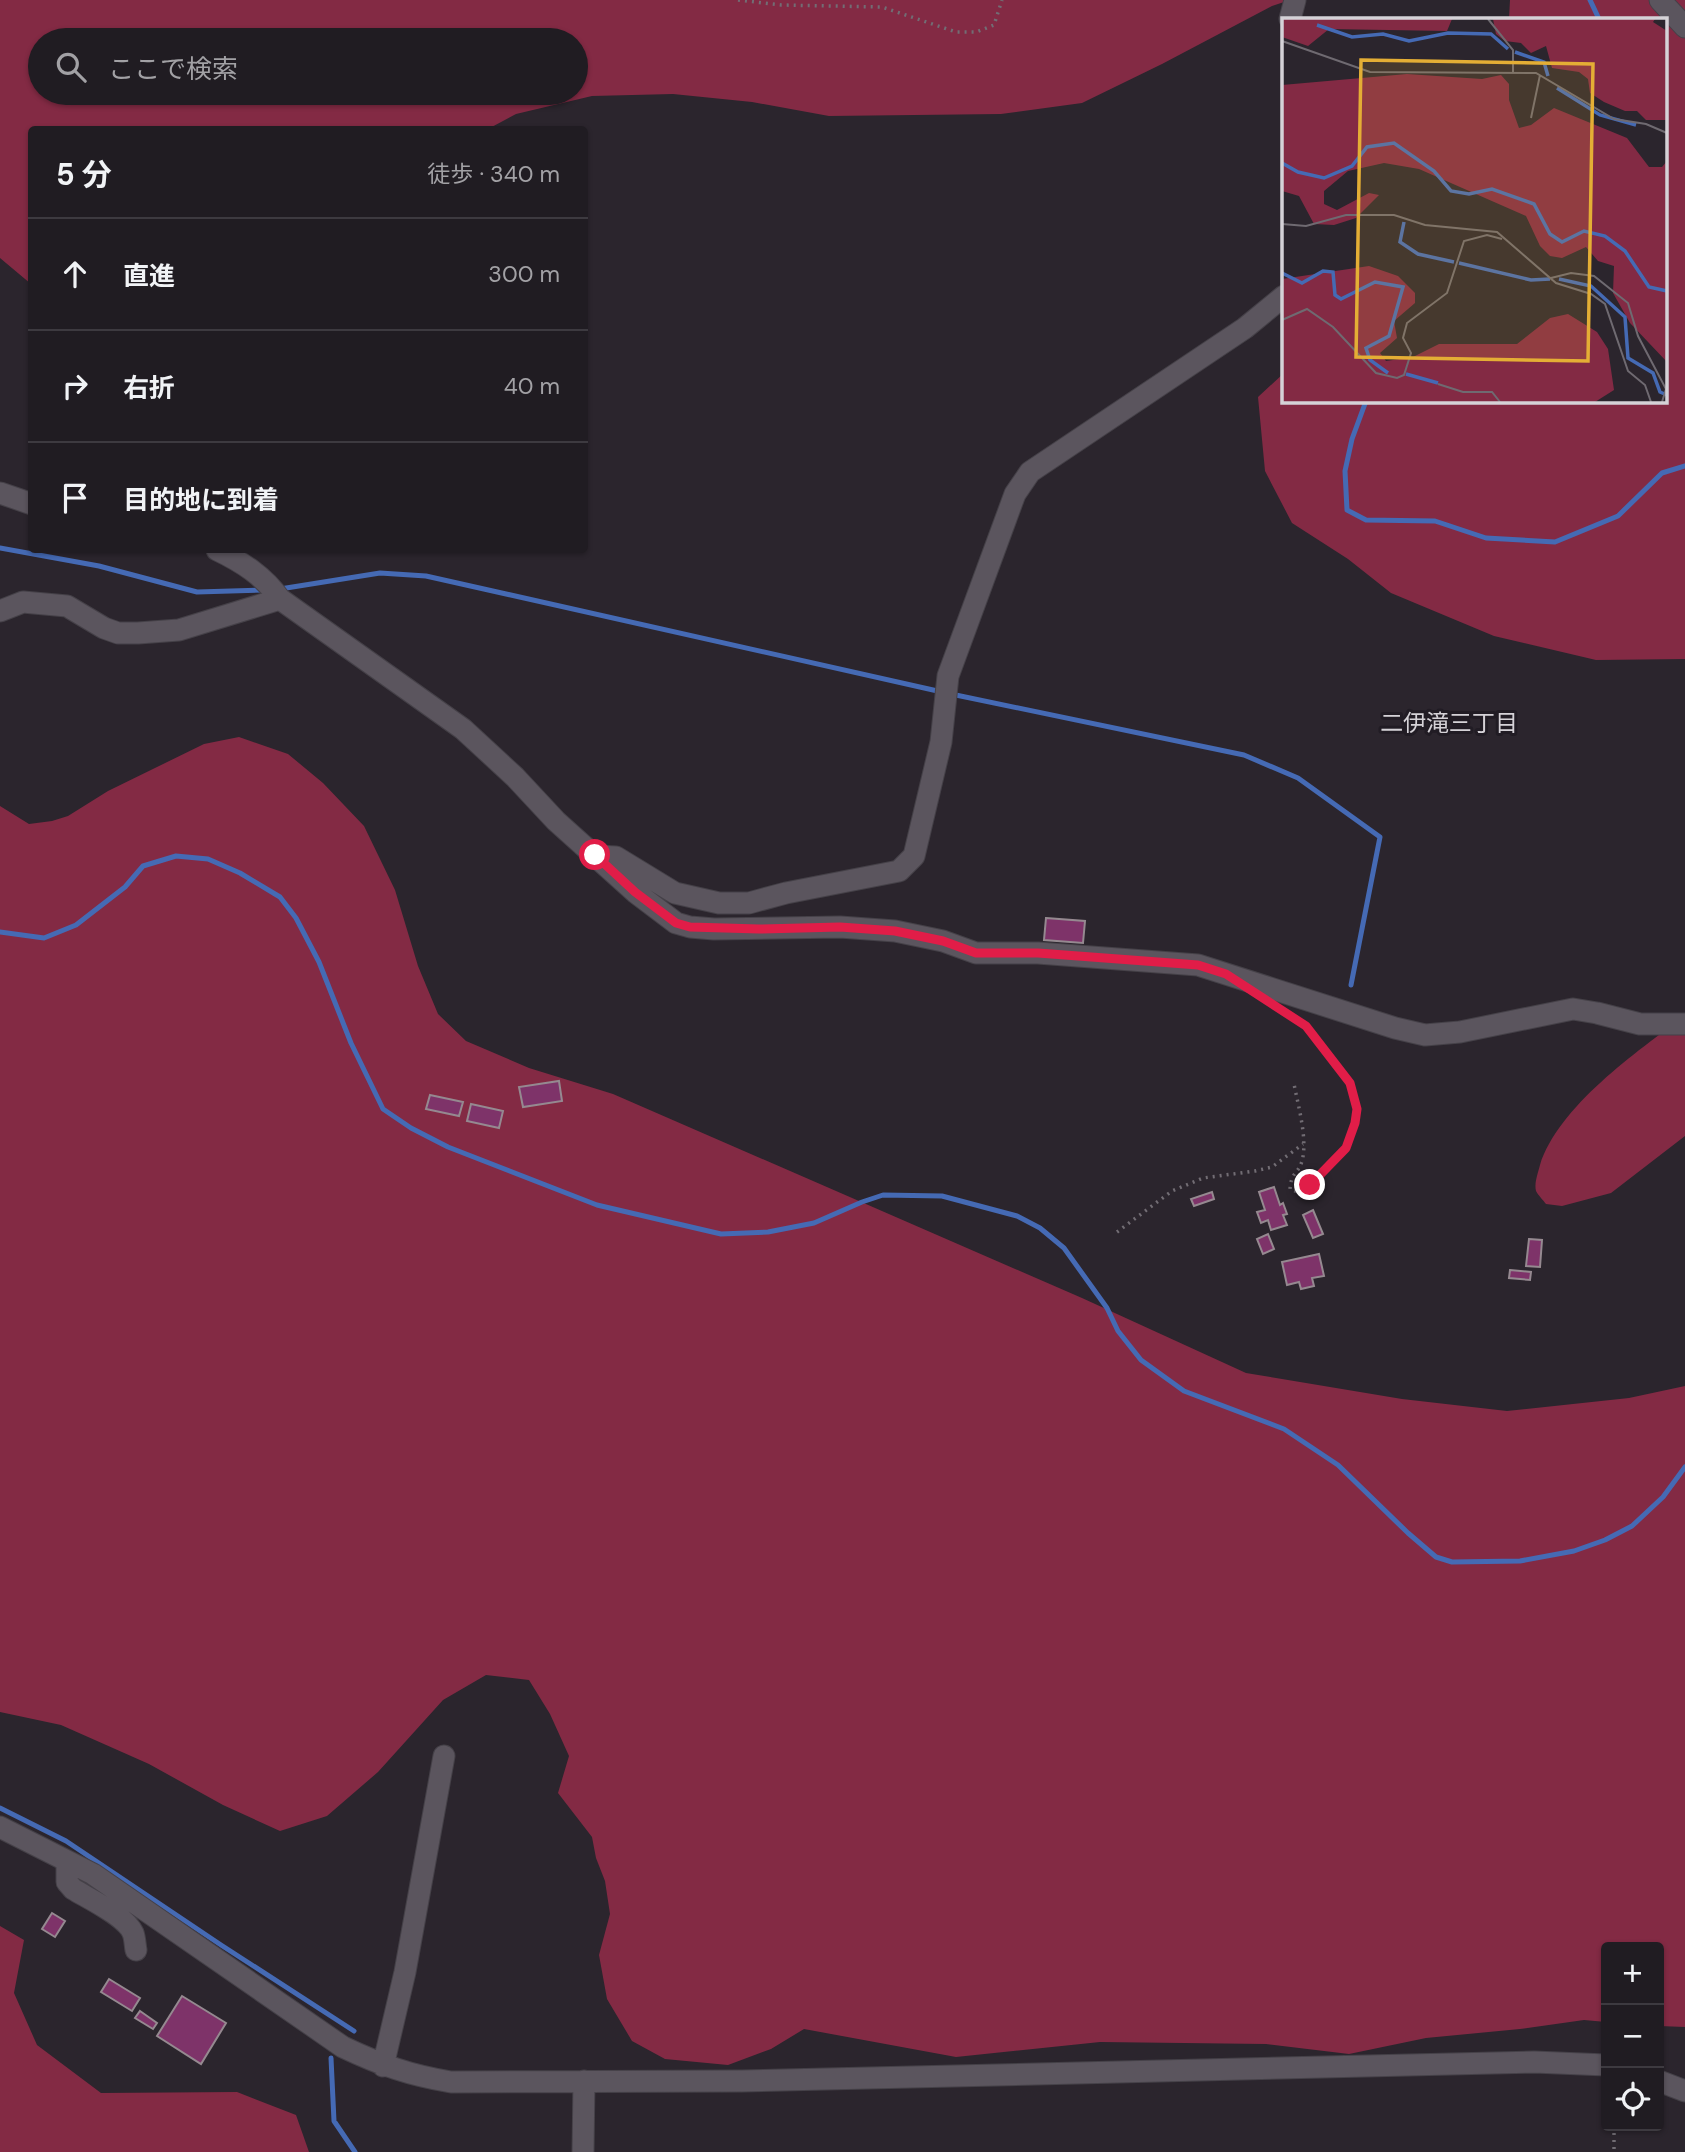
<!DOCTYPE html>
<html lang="ja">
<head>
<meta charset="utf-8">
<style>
	:root { --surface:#201c22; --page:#28252a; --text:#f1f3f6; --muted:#a2a1a5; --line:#3d3a40 }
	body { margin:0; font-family:"DM Sans","Noto Sans JP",sans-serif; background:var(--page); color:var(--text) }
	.controls { position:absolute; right:21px; bottom:21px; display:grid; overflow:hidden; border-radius:7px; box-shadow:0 2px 5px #0004 }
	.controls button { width:63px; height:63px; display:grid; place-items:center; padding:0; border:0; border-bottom:2px solid var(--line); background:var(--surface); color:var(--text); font:35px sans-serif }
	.stop { position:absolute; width:21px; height:21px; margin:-16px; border:5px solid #e11d48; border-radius:50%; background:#fff }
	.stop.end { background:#e11d48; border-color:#fff; box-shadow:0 2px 7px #0008 }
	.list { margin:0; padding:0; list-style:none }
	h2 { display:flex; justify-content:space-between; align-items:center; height:91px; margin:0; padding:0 28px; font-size:30px }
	h2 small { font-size:23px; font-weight:400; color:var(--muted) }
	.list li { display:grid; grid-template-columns:46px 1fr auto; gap:21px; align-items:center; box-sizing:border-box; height:112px; padding:0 28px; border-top:2px solid var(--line) }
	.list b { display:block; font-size:26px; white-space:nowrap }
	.list em { font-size:23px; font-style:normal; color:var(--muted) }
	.icon { flex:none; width:38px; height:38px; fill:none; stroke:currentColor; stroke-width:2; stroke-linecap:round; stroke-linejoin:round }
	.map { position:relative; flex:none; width:1685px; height:2152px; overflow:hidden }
	.search { position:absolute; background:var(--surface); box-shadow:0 2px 5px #0004; left:28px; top:28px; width:560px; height:77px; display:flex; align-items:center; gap:18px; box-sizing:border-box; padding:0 24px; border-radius:38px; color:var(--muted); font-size:26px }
	.panel { position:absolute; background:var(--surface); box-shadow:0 2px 5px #0004; left:28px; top:126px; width:560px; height:427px; border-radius:7px }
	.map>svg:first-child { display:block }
</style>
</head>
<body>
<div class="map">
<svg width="1685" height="2152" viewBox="0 0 1685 2152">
	<rect width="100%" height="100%" fill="#2b252d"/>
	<!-- forest -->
	<path fill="#832a44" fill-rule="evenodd" d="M0 0H1290L1272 6 1162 64 1082 103 1001 114 829 116 752 102 673 94 592 96 516 114 488 129 32 130 31 284 0 258ZM40 40H576V93H40Z
		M1510 0H1685V659L1596 660 1494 636 1391 593 1348 559 1292 523 1265 471 1258 397 1284 373V401H1666V19H1509Z
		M239 737 288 754 323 783 364 826 395 890 418 966 438 1014 466 1041 529 1068 613 1094 1082 1298 1246 1373 1402 1399 1507 1411 1629 1398 1685 1386V2027L1659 2026V1947H1606V2022L1584 2020 1520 2029 1426 2038 1349 2054 1266 2044 1100 2042 956 2057 804 2029 771 2049 728 2065 665 2059 632 2041 607 1999 599 1955 610 1914 605 1881 596 1858 592 1837 558 1793 569 1756 550 1714 529 1680 486 1675 443 1700 378 1772 327 1816 280 1831 223 1805 149 1764 61 1725 0 1712V806L29 824 52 821 68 816 108 791 204 744Z
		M1685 1016V1136L1611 1193 1562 1206 1546 1204C1543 1200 1538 1195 1536 1191 1534 1183 1538 1173 1540 1165 1558 1107 1637 1051 1685 1016Z
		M0 1926 24 1940 14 1993 37 2045 101 2093 237 2092 296 2115 309 2152H0Z"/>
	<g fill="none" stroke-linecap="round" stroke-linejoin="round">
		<!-- stream -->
		<path stroke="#456ab4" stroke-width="5" d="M1590 0 1599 19
			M1366 401 1352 439 1345 471 1347 510 1366 520 1435 521 1486 538 1555 542 1618 516 1662 473 1685 466
			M0 548 99 566 197 592 263 590
			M280 589 380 573 426 576 942 692
			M951 694 1244 755 1298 778 1380 837 1351 985
			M0 932 44 938 76 925 125 887 143 866 176 856 208 859 240 873 280 897 296 918 319 962 351 1043 383 1109 411 1128 448 1147 597 1205 721 1234 768 1232 814 1223 862 1202 883 1195 942 1196 1017 1216 1040 1228 1064 1248 1107 1308 1118 1331 1141 1360 1184 1391 1284 1429 1338 1465 1408 1533 1436 1557 1452 1562 1520 1561 1574 1551 1605 1540 1632 1526 1663 1497 1685 1467
			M0 1808 66 1841 221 1945 354 2031
			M331 2058 334 2121 355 2152"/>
	</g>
	<!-- building -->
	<path fill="#7e3369" stroke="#958990" stroke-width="2" d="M1046 918 1085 921 1083 943 1044 940Z
		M559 1081 562 1101 523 1107 519 1087Z
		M430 1095 463 1102 459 1116 426 1109Z
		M471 1104 503 1111 499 1128 467 1121Z
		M1274 1187 1280 1205 1283 1203 1287 1214 1283 1215 1287 1225 1271 1230 1268 1220 1261 1223 1257 1212 1265 1210 1259 1192Z
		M1212 1192 1214 1199 1194 1206 1191 1199Z
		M1313 1210 1323 1234 1313 1238 1303 1215Z
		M1268 1234 1274 1249 1263 1254 1257 1239Z
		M1529 1239 1542 1240 1540 1267 1526 1266Z
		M1319 1254 1324 1276 1312 1278 1314 1286 1301 1289 1299 1282 1287 1285 1282 1262Z
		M1510 1270 1531 1272 1530 1280 1509 1278Z
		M52 1913 65 1921 55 1937 42 1929Z
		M109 1979 140 1998 132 2011 101 1992Z
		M182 1996 226 2023 201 2064 157 2036Z
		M140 2011 157 2023 153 2029 135 2018Z"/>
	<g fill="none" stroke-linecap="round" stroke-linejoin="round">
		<!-- minor casing -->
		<g stroke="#454148" stroke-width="23">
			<path id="minor" d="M1660 0 1685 27
				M1290 19 1295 0
				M0 493 32 504
				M217 550C242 562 264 576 280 599L463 729 515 777 556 821 635 892 676 923 690 927 714 929 840 927 895 931 943 941 976 953H1038L1198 965 1395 1028 1425 1035 1460 1032 1573 1009 1597 1013 1640 1024H1685
				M0 611 23 602 67 606 104 628 118 633H138L179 630 280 599
				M597 856 616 857 675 893 719 903H749L786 893 899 871 914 856 941 742 948 676 1015 494 1030 472 1245 328 1284 296
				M0 1827 93 1874 343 2047C381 2065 409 2075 451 2082L742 2081 1534 2062 1606 2065
				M67 1861V1882L73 1889C89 1899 126 1916 133 1933 135 1938 135 1945 136 1950
				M383 2066 405 1972 444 1756
				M1659 2081 1685 2091
				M583 2152 584 2081"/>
		</g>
		<!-- path -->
		<path stroke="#726d74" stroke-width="3.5" stroke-dasharray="2 5" stroke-linecap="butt" d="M738 0 781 5 882 7 956 32H976L994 25 1002 0
			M1292 1017C1307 1027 1316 1038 1327 1052 1340 1068 1356 1087 1357 1109 1359 1141 1325 1176 1300 1192L1290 1190C1291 1171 1298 1175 1302 1161 1308 1140 1298 1105 1294 1084
			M1117 1232 1172 1191 1203 1178 1255 1171 1272 1167 1303 1144
			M1614 2126V2152"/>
		<!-- minor -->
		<use href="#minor" stroke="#5b555e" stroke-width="21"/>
	</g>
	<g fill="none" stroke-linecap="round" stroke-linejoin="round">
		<!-- route -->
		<path stroke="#e11d48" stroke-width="9" d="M595 855 635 892 676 923 690 927 759 929 840 927 895 931 943 941 976 953H1038L1198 965 1226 974 1306 1026 1350 1083 1357 1109 1355 1123 1346 1148 1310 1185"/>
	</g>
	<g text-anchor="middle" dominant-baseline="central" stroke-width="6" stroke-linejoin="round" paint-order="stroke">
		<!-- neighbourhood labels -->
		<g font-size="23" fill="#d5d2d7" stroke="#211c24">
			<text x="1449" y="723">二伊滝三丁目</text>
		</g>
	</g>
	<!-- overview -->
	<g transform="translate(1282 18)">
		<rect width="385" height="385" fill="#2b252d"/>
		<path d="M0 1H170L165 13 47 11 26 28 0 19ZM211 1H373L371 4 385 13V102H364L355 93H343L322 84 308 75 306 61 297 54 270 50 264 28 249 35 239 25 223 23 214 16ZM125 56 200 61 219 57 227 66V82L237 110 249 107 272 90 345 120 367 149H380L385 143V344L348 305 331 275 332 248 316 243 304 229 280 240 268 238 258 228 244 198 137 151 102 145 66 153 42 173V186L55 192 87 175 97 177 74 200 52 207 32 206 17 178 0 173V67ZM87 248 116 258 133 275V285L112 303 115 320 98 335 104 343 131 339 157 326H235L268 300 286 296 315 314 326 331 332 372 313 384H0V261Z" fill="#832a44"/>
		<path fill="none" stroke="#456ab4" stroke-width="3.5" d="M35 7 70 19 101 16 127 23 166 15 209 16 226 31M233 34 262 44 266 58M275 70 318 97 354 107M0 145 16 154 42 160 70 148 85 129 112 125 152 153 169 173 187 176 210 171 252 186 268 216 280 224 302 213 323 218 343 233 367 269 385 273M122 204 118 224 136 236 172 244M177 245 249 262 268 261M0 255 20 265 41 253 51 254 53 277 59 281 93 264 121 269 107 318 84 330 88 342 106 355M277 261 309 268 343 299 346 340 371 355 378 374 385 377M124 356 156 365"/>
		<path fill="none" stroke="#6f6a71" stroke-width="2" d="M206 1 231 32V54M0 23 88 54 254 55 332 101 364 106 385 115M249 100 258 57M0 206 24 208 64 197H112L143 207 215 214 274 265 309 276 323 286 346 353 363 367 369 384M269 260 289 255 312 258 346 285 356 318 384 371 380 384M0 302 25 291 51 309 94 355 115 360 122 357 129 335 121 320 125 305 165 275 182 223 205 217 220 221M156 366 181 374H210L218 384"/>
		<path fill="#e4ae35" fill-opacity="0.15" stroke="#e4ae35" stroke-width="3.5" d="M79 42 311 46 306 343 74 339Z"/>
		<rect width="385" height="385" fill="none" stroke="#d5d2d7" stroke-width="3.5"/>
	</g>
</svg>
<div class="controls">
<button>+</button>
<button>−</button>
<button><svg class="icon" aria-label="locate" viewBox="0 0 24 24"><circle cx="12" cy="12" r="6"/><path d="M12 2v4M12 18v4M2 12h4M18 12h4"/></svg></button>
</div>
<div class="stop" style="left:595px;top:855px"></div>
<div class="stop end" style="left:1310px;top:1185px"></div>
<div class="search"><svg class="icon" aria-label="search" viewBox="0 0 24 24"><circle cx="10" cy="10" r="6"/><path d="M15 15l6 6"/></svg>ここで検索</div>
<section class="panel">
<h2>5 分<small>徒歩 · 340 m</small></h2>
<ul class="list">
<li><svg class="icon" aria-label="ahead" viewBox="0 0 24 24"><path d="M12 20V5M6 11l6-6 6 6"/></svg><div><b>直進</b></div><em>300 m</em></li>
<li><svg class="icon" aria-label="right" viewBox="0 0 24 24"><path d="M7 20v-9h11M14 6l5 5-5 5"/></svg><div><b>右折</b></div><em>40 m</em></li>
<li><svg class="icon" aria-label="arrive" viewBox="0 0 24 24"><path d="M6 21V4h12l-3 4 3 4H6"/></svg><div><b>目的地に到着</b></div></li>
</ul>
</section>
</div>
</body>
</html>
